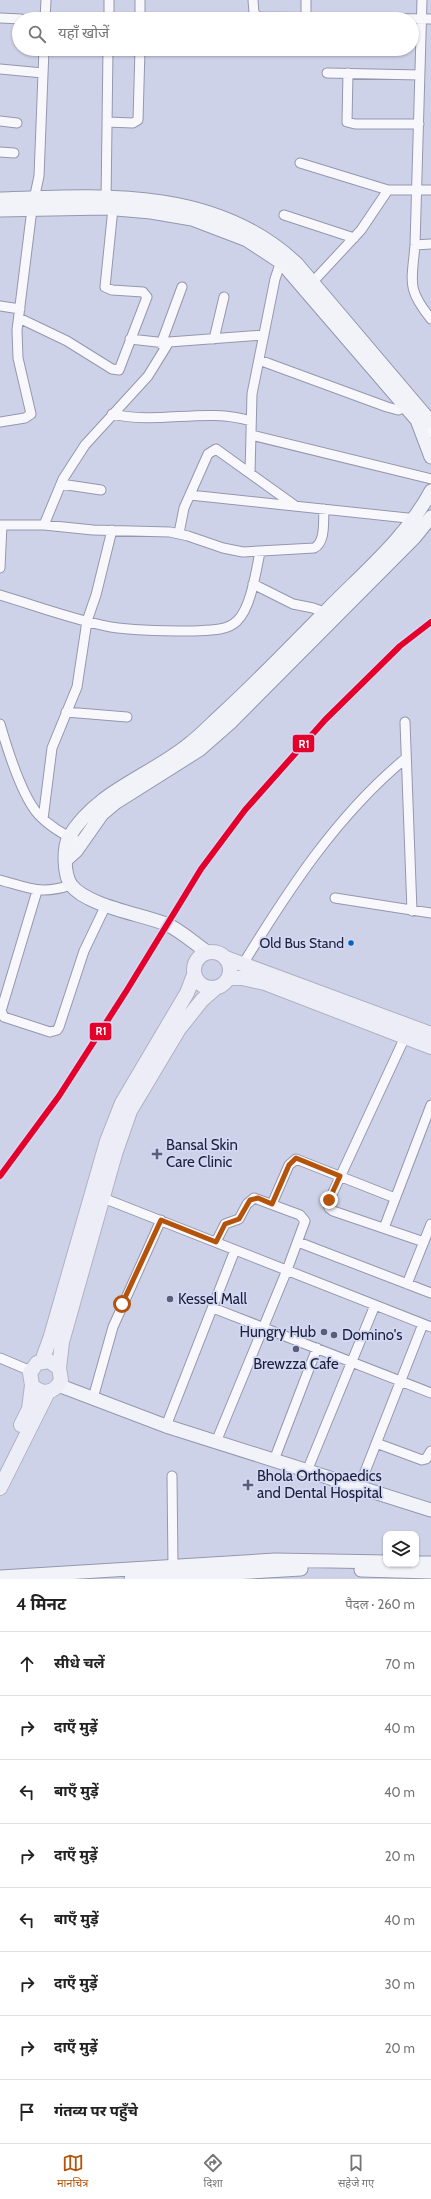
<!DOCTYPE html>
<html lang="hi">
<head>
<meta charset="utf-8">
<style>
	:root { --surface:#fff; --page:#f6f6f6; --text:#222; --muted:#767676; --line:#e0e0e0; --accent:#b45309 }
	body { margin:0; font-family:Cabin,"Noto Sans Devanagari",sans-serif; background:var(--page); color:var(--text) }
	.controls { position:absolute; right:12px; bottom:12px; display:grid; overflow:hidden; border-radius:8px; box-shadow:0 1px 3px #0004 }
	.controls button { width:36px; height:36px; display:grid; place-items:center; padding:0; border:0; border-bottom:1px solid var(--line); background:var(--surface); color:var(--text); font:20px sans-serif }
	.stop { position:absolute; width:12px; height:12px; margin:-9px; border:3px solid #b45309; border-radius:50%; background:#fff }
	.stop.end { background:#b45309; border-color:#fff; box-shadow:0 1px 4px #0008 }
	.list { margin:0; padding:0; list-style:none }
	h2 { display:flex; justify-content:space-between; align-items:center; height:52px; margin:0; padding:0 16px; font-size:17px }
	h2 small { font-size:13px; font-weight:400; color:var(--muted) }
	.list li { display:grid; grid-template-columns:26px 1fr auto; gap:12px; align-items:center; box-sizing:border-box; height:64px; padding:0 16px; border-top:1px solid var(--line) }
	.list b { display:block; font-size:15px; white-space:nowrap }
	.list em { font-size:13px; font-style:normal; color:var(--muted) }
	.icon { flex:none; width:22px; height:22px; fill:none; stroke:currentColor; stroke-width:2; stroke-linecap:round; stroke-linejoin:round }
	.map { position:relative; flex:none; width:431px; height:1579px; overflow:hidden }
	.search { position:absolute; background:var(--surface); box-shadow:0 1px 3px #0004; left:12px; right:12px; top:12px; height:44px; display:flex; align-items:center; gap:10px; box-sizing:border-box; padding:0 14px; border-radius:22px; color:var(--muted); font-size:15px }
	.sheet { height:564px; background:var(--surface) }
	nav { display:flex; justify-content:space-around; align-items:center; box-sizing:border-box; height:56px; border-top:1px solid var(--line); background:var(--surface); font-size:11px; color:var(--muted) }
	nav a { display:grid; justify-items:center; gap:2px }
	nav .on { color:var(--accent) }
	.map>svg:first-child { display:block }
</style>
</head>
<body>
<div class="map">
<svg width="431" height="1579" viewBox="0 0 431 1579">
	<rect width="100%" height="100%" fill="#ced2e9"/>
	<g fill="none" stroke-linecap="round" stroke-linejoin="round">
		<!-- street casing -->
		<g stroke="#9497ad" stroke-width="11">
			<path id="street" d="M253 0 254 13 259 17 431 19
				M422 0 415 245C412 282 406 288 431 319
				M306 17V0
				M0 18 21 19
				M45 19 46 0
				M109 19V0
				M140 19V0
				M0 69 43 73
				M327 73 420 75
				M348 73 347 122 355 124H419
				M0 121 17 123
				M107 122 133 123 138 120 140 49
				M0 152 14 153
				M300 163 388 190
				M106 202 108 49
				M284 215 354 238
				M415 245 431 244
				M309 286 361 230 388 190H431
				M0 306 20 309
				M19 318 67 341 112 369 119 370 147 297 143 292 112 290 105 287 113 208
				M130 339 166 343
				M214 339 224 297
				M161 344 182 287
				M259 360 387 407 398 410 410 406
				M112 414C158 425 206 407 251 421
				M0 422 25 418 31 414 18 358 17 330 32 209 39 176 44 49
				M251 435 431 479
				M425 438 431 429
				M250 473 252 394 275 279 282 258
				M61 484 101 490
				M190 495 417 519
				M0 525H44L93 530 170 532 188 536 223 548 243 552 314 548C326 542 323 521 324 509
				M44 525 63 479 85 445 148 376 169 342 264 335
				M179 533 184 508 208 454 216 449 294 505
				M0 568 2 525
				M253 584 293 604 313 608 329 614
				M0 595C37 606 74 620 111 627 137 631 164 631 190 631 205 630 226 632 237 621 251 608 256 571 260 552
				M66 712 127 717
				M405 722 412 911
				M0 724C7 748 22 796 38 814 49 826 66 836 81 843
				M43 819 52 748 77 687 87 621 96 595 112 530
				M0 880C29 888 41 895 71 885
				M37 891 1 1011 4 1017 50 1032 57 1030 59 1027 84 951 106 905
				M335 898 431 913
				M243 964C289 889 337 815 406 758
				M405 1037 328 1203 329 1208 333 1211 424 1242
				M103 1198 431 1327
				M272 1204 289 1165 296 1159 395 1198
				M384 1228 431 1105
				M298 1242 431 1293
				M407 1284 431 1224
				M213 1308 431 1393
				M0 1358 31 1371
				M93 1398 113 1327 161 1220
				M166 1426 235 1250
				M216 1442 287 1270 305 1221 300 1215 254 1198 247 1204 239 1219 225 1224 216 1242
				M376 1443 422 1460 426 1459 431 1451
				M274 1460 317 1348
				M307 1471 375 1305
				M172 1476 173 1566
				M359 1487 423 1324"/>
		</g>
		<!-- secondary casing -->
		<g stroke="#9497ad" stroke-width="15">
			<path id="secondary" d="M0 199C104 195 216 187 297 264L431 422
				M0 210 105 208 151 212 192 219 247 240 282 263 417 420 431 457
				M66 860 76 851 102 814 115 803 199 750 231 722 414 538 431 517
				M207 952C194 943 180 930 166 924 141 914 87 906 71 885 64 875 63 848 69 837 96 791 150 776 189 744 201 735 212 723 223 713 259 680 292 645 326 611 363 573 406 538 431 491
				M58 1385 166 1426 431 1510
				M416 1563H431
				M361 1570 431 1572
				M0 1577 275 1560 386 1562
				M131 1579 301 1569"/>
		</g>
		<!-- primary casing -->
		<g stroke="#b0b2c0" stroke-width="16">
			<path id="primary" d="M194 970a18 18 0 1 1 36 0a18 18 0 1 1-36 0Z
				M226 958 431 1034
				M228 978H242L265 983 431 1047
				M42 1361 51 1336 107 1141 122 1103 187 993 194 975
				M59 1368 49 1361 37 1363 30 1373 32 1385C42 1396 55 1393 61 1380L59 1368 62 1342 115 1154 130 1111 179 1029 202 1000 217 987
				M21 1425 29 1409 32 1385
				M0 1488 48 1392"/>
		</g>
		<!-- street -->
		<use href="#street" stroke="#f8f8fc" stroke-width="9"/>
		<!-- secondary -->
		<use href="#secondary" stroke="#f2f3f9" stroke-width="13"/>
		<!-- primary -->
		<use href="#primary" stroke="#ecedf6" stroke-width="14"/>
		<!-- rail-1 casing -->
		<g stroke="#d3d8f4" stroke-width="9">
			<path id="rail-1" d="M0 1176 59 1096 127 990 201 869 245 810 325 720 400 646 431 622"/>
		</g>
		<!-- rail-1 -->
		<use href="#rail-1" stroke="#e4002b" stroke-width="6"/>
	</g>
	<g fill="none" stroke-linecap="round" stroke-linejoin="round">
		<!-- route -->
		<path stroke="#b45309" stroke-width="5" d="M122 1304 161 1220 216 1242 225 1224 239 1219 250 1200 258 1198 272 1204 289 1165 296 1158 340 1176 329 1200"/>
	</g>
	<!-- markers -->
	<circle fill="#0065bd" stroke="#d3d8f4" stroke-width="1.5" cx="351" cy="943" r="3.5"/>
	<g fill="#5b5e77" stroke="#d3d8f4" stroke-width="1.5">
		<path d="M155 1148h4v4h4v4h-4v4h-4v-4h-4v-4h4z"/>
		<circle cx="170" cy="1299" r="4"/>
		<circle cx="324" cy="1332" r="4"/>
		<circle cx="334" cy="1335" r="4"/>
		<circle cx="296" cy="1349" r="4"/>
		<path d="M246 1479h4v4h4v4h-4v4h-4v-4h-4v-4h4z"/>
	</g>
	<g text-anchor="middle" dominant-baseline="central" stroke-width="3.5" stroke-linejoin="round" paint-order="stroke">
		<!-- bus labels -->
		<g font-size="14" fill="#1d1f39" stroke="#d3d8f4" text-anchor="end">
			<text x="344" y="943">Old Bus Stand</text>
		</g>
		<!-- poi labels -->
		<g font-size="15" fill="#1d1f39" stroke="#d3d8f4" text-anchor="start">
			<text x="166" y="1145">Bansal Skin<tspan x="166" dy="17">Care Clinic</tspan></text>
			<text x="178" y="1299">Kessel Mall</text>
			<text x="316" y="1332" text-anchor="end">Hungry Hub</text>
			<text x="342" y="1335">Domino's</text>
			<text x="296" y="1364" text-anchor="middle">Brewzza Cafe</text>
			<text x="257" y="1476">Bhola Orthopaedics<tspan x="257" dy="17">and Dental Hospital</tspan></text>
		</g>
	</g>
	<g stroke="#d3d8f4" stroke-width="1.5">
		<rect x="292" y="734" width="23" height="19" rx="4" fill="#e4002b"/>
		<rect x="89" y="1022" width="23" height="19" rx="4" fill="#e4002b"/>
	</g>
	<g font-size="11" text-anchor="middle" font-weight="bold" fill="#fff">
		<text x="304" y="748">R1</text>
		<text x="101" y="1035">R1</text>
	</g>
</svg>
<div class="controls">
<button><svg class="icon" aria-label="layers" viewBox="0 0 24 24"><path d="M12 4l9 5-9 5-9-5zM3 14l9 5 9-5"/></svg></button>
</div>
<div class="stop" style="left:122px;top:1304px"></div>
<div class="stop end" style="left:329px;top:1200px"></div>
<div class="search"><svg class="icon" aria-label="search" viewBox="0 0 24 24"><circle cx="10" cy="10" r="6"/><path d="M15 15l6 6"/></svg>यहाँ खोजें</div>
</div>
<section class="sheet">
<h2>4 मिनट<small>पैदल · 260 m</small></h2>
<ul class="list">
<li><svg class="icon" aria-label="ahead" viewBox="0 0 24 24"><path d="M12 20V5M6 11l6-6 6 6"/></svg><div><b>सीधे चलें</b></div><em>70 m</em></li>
<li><svg class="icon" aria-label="right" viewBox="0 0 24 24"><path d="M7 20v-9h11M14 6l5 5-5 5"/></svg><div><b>दाएँ मुड़ें</b></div><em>40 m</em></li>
<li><svg class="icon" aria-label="left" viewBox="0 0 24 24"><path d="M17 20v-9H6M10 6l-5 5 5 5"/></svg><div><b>बाएँ मुड़ें</b></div><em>40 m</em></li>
<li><svg class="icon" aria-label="right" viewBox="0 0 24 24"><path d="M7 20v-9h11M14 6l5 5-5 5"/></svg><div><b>दाएँ मुड़ें</b></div><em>20 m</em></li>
<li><svg class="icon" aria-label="left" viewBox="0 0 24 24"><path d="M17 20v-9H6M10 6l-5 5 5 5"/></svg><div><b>बाएँ मुड़ें</b></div><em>40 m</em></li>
<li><svg class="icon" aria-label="right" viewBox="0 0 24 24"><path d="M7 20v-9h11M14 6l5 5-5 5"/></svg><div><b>दाएँ मुड़ें</b></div><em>30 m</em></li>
<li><svg class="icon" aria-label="right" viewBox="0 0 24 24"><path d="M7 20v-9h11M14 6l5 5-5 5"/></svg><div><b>दाएँ मुड़ें</b></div><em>20 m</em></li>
<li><svg class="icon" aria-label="arrive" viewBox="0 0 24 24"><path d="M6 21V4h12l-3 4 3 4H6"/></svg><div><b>गंतव्य पर पहुँचे</b></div></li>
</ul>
</section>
<nav>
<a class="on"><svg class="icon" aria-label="map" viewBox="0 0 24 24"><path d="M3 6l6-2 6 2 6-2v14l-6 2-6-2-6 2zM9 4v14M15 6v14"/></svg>मानचित्र</a>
<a><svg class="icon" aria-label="directions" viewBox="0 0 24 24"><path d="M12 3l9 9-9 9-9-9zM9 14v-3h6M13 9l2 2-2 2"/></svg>दिशा</a>
<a><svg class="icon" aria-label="saved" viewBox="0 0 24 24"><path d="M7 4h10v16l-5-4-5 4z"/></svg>सहेजे गए</a>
</nav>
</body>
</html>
